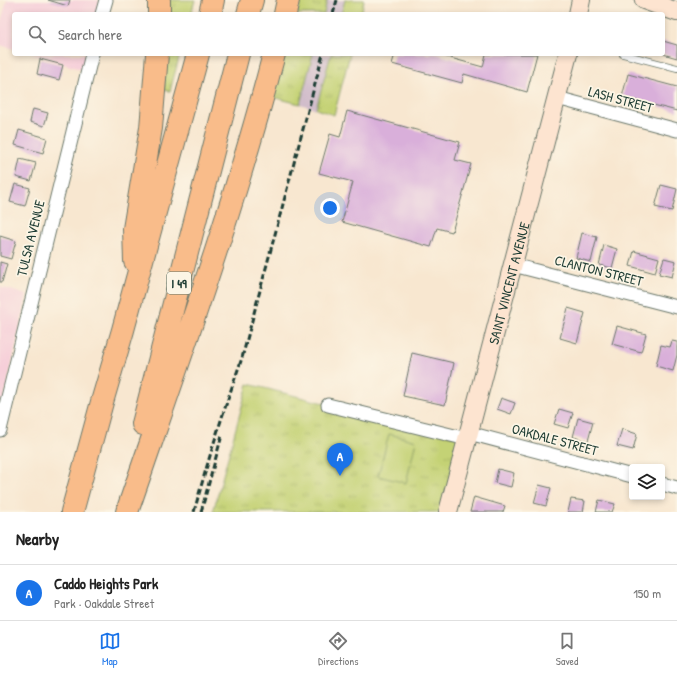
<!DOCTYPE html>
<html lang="en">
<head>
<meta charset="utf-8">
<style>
	:root { --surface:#fff; --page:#f2f2f2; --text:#222; --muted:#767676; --line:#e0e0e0; --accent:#1a73e8 }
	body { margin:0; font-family:"Patrick Hand",sans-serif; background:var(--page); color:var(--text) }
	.controls { position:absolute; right:12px; bottom:12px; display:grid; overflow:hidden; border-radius:4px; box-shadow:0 2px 6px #0003 }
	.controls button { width:36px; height:36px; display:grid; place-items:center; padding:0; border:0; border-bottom:1px solid var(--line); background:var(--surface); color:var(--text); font:20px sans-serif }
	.you { position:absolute; left:330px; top:208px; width:14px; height:14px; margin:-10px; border:3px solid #fff; border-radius:50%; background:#1a73e8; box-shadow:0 0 0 6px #1a73e833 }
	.badge { display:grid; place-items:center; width:26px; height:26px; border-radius:50%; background:var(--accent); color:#fff; font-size:13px; font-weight:700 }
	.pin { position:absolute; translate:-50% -33px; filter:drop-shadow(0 1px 2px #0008) }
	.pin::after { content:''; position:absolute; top:21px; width:14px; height:12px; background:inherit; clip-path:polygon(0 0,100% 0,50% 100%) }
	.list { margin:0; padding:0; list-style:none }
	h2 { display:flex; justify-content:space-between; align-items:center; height:52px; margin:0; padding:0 16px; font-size:17px }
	h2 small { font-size:13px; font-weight:400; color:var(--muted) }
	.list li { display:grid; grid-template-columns:26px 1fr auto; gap:12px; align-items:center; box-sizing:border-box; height:56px; padding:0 16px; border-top:1px solid var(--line) }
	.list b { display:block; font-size:15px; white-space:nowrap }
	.list p { margin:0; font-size:13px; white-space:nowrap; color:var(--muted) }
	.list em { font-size:13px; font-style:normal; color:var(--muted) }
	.icon { flex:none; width:22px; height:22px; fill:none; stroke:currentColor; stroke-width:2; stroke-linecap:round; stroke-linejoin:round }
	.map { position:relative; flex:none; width:677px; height:512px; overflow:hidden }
	.search { position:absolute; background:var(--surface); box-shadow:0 2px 6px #0003; left:12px; right:12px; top:12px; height:44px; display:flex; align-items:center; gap:10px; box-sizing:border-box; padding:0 14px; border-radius:4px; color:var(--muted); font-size:15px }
	.sheet { height:108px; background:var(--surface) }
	nav { display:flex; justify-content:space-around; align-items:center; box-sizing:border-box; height:56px; border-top:1px solid var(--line); background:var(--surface); font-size:11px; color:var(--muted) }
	nav a { display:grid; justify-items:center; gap:2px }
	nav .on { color:var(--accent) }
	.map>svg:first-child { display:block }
</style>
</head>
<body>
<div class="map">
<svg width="677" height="512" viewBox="0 0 677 512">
	<defs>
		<pattern id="grass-tufts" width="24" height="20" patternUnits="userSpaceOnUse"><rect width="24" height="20" fill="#c4d274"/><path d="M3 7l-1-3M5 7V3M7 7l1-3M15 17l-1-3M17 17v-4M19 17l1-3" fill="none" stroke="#a8b565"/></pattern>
	</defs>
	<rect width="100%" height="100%" fill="#fcf5e5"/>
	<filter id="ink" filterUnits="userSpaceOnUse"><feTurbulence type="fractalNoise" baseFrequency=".025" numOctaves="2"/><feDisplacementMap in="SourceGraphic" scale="8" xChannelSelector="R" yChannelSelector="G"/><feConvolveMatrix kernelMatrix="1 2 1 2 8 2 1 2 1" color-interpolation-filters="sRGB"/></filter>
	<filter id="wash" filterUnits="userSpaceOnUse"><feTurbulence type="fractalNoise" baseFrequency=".012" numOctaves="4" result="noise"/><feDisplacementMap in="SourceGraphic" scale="16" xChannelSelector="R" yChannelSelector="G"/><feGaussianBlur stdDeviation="0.9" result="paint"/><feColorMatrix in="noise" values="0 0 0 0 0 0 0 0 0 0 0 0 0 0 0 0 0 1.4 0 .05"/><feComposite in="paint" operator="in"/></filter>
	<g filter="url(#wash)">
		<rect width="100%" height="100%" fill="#f8e7d0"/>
		<!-- built -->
		<path fill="#f6cfd9" d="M7 0H100L97 14H14V49L0 45V25Z
			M31 54H87L83 70Z
			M0 287 27 295 0 417Z"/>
		<!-- railway -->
		<path fill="#d1bdcb" d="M327 0H345L341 14H324Z
			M313 54H331L316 109 300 104Z"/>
		<!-- grass -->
		<path fill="url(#grass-tufts)" stroke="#728854" d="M166 0H195L191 14H166Z
			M301 0H327L324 14H297Z
			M345 0H364L361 14H341Z
			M165 54H180L170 91 164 90Z
			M284 54H313L300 104 272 97Z
			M331 54H350L334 115 316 109Z
			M248 384 467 439 448 512H213Z"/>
		<!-- garden -->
		<path fill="#c4d274" stroke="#728854" d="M389 434 416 441 406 483 378 476Z"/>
		<g id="blocks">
			<!-- building -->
			<path fill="#d9afda" d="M48 0H70L68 6Z
				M663 41 677 45V58L663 54Z
				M395 54H436L483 67 486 54H537L527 92 464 74 462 83 392 64Z
				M40 59 63 65 59 80 37 74Z
				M628 74 677 87V111L622 97Z
				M33 109 48 113 44 126 30 122Z
				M347 111 460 142 455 160 471 164 452 232 437 228 431 247 342 222 353 182 319 173 330 134 340 137Z
				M19 130 47 138 43 153 15 145Z
				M20 159 36 163 31 181 16 177Z
				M15 184 30 188 25 206 10 202Z
				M661 185 677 189 672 211 655 207Z
				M582 233 597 237 591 262 576 258Z
				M0 236 16 241 11 259 0 256Z
				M604 245 617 249 612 268 599 265Z
				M634 251 659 258 655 273 630 266Z
				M664 258 676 261 672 277 659 274Z
				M0 262 7 264 2 282H0Z
				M568 308 585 313 577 343 560 338Z
				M617 326 646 334 641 352 612 344Z
				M672 341 677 342V355L673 371 656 366 661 345 670 347Z
				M412 353 454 363 445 405 403 396Z
				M501 398 515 403 511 414 497 409Z
				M559 409 573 413 568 428 554 424Z
				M578 418 593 422 588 441 573 437Z
				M622 429 637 434 633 450 617 446Z
				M498 469 514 473 511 487 495 483Z
				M539 485 551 488 546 506 534 503Z
				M474 497 505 506 503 512H470Z
				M571 499 585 501 583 512H568Z
				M599 500 615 504 612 512H596Z"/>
		</g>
	</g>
	<g filter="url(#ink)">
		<use href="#blocks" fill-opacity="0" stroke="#6b786b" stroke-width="1"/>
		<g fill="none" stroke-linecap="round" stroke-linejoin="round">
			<!-- lane casing -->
			<g stroke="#6b786b" stroke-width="8">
				<path id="lane" d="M623 54 677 68"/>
			</g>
			<!-- street casing -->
			<g stroke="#6b786b" stroke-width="15">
				<path id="street" d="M102 14 106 0
					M557 98 677 130
					M513 265 677 307
					M328 405 467 439
					M0 430 92 54
					M469 433 632 476
					M662 484 677 488"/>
			</g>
			<!-- secondary casing -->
			<g stroke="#6b786b" stroke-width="20">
				<g id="secondary">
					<path d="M644 0 677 12"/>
					<path d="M578 14 581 0"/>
					<path id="s1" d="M448 512 568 54"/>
				</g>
			</g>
			<!-- highway casing -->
			<g stroke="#6b786b" stroke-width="24">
				<path id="highway" d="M159 14V0
					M210 14 213 0
					M248 14 252 0
					M285 14 288 0
					M135 261 134 229 151 128 157 54
					M143 424 238 54
					M72 512 102 402 123 330 198 54
					M127 512C179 360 234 209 274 54"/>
			</g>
			<!-- lane -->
			<use href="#lane" stroke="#fff" stroke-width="6"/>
			<!-- street -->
			<use href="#street" stroke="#fff" stroke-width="13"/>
			<!-- secondary -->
			<use href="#secondary" stroke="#fde4d0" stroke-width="18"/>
			<!-- highway -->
			<use href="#highway" stroke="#f9bc8a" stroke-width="22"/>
			<!-- rail -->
			<path stroke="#1f3d34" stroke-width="3" stroke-dasharray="6 3" stroke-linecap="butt" d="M333 14 337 0
				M194 512C208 460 224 409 242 358L323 54
				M201 512 222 435"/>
		</g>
	</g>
	<g text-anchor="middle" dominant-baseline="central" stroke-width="3.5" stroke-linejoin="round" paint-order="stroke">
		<!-- shield labels -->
		<rect fill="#fcf5e5" stroke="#617469" stroke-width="1" x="167" y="272" width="24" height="22" rx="3"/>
		<g font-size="13" font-weight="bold" fill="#1f3d34">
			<text x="179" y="283">I 49</text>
		</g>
		<!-- street labels -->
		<g font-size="14" fill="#1f3d34" stroke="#fcf5e5">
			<text transform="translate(621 99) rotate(15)">LASH STREET</text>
			<text transform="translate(30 238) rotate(-76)">TULSA AVENUE</text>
			<text transform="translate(599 270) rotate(14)">CLANTON STREET</text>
			<text stroke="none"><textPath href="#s1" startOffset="237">SAINT VINCENT AVENUE</textPath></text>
			<text transform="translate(555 439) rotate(15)">OAKDALE STREET</text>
		</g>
	</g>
</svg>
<div class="controls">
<button><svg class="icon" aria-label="layers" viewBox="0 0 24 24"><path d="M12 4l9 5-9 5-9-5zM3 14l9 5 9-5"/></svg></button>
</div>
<div class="you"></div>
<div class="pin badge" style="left:340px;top:476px">A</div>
<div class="search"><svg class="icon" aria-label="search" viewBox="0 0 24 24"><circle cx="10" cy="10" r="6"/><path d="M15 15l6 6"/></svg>Search here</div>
</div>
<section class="sheet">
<h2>Nearby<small></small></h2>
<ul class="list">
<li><span class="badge">A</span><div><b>Caddo Heights Park</b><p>Park · Oakdale Street</p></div><em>150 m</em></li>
</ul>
</section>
<nav>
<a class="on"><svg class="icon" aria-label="map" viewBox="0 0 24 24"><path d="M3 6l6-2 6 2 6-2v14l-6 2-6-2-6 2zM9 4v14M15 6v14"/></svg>Map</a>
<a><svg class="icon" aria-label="directions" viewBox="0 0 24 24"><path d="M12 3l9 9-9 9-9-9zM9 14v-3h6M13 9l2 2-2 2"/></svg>Directions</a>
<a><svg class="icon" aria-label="saved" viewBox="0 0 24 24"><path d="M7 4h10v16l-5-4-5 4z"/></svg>Saved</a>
</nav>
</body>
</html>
